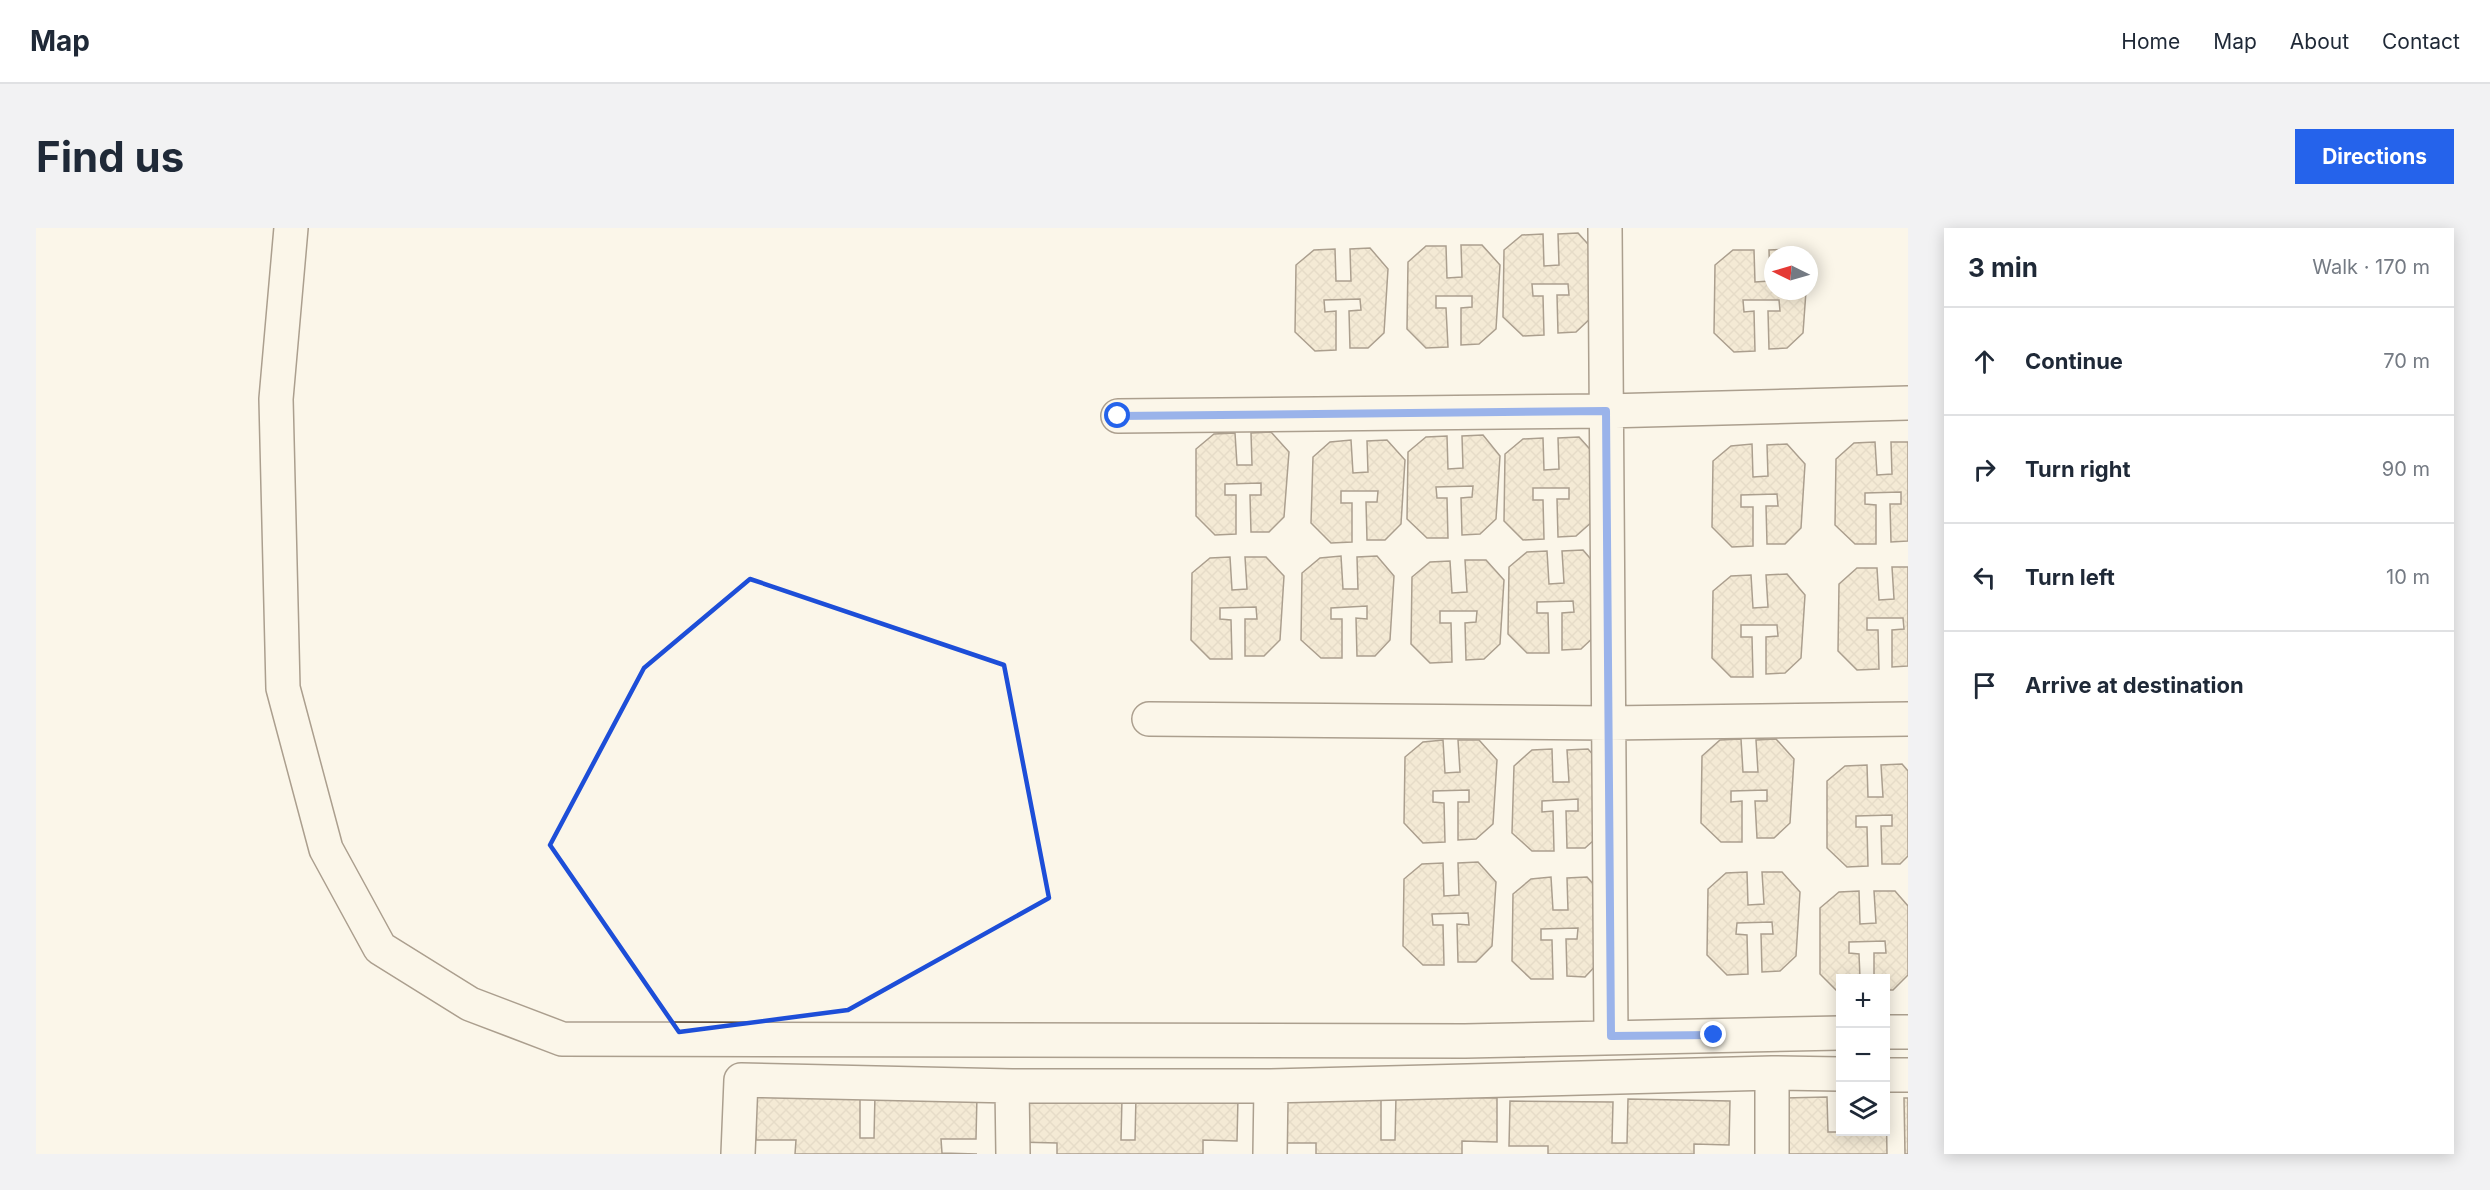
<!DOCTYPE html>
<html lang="en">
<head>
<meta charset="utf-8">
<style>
	:root { --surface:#fff; --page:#f2f2f3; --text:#1f2937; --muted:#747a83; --line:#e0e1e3; --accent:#2563eb }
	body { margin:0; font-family:Inter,sans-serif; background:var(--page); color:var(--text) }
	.controls { position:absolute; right:18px; bottom:18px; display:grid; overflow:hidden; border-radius:0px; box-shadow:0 3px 15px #0003 }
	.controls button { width:54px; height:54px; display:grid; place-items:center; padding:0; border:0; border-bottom:2px solid var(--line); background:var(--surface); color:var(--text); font:30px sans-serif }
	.compass { position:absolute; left:1728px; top:18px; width:54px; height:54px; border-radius:50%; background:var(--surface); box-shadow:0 3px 15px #0003; rotate:275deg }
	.stop { position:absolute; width:18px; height:18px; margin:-14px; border:4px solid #2563eb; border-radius:50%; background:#fff }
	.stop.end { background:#2563eb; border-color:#fff; box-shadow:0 2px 6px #0008 }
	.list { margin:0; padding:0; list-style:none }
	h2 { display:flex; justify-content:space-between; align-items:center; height:78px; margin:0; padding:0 24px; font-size:26px }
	h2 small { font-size:20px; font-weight:400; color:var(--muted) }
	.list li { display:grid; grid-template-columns:39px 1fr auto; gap:18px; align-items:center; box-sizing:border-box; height:108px; padding:0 24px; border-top:2px solid var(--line) }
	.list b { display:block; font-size:22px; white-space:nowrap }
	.list em { font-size:20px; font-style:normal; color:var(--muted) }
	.icon { flex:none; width:33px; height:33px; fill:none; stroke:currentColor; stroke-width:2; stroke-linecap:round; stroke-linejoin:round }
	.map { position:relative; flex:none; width:1872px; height:926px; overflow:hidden; border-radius:0px }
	header { display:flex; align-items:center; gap:36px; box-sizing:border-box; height:84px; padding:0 30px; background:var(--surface); border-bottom:2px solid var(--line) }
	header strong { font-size:28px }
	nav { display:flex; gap:33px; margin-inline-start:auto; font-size:21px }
	.intro { display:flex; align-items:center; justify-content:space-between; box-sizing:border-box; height:144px; padding:0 36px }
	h1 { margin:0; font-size:42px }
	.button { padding:15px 27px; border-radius:0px; background:var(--accent); color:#fff; font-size:21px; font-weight:700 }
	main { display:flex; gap:36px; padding:0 36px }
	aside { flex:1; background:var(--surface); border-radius:0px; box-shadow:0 3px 15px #0003 }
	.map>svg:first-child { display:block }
</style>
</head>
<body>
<header>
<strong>Map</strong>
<nav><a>Home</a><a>Map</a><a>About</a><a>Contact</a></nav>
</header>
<div class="intro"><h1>Find us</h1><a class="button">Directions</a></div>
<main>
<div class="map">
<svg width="1872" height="926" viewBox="0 0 1872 926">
	<defs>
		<pattern id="building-cross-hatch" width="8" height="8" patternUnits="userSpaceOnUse" patternTransform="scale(1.5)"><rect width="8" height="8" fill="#ecdcbc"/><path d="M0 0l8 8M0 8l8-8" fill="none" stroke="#ccbda1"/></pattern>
	</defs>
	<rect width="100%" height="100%" fill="#fbf6e9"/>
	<!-- building -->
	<path fill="url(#building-cross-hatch)" stroke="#4a3520" stroke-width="1.5" d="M1542 5 1560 25 1556 89 1540 104 1522 105 1521 67H1533L1532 56H1496L1497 68H1507L1508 107 1487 108 1467 89 1468 22 1486 7 1507 6 1508 38 1523 37 1522 6Z
		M1425 17H1446L1464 37 1460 101 1443 116 1425 117V80L1436 79V68H1400V80H1410L1412 119 1390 120 1371 101 1372 34 1390 18H1410L1411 50 1426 49Z
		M1334 20 1352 41 1348 105 1332 120H1314L1313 83 1325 82 1324 71 1288 72 1289 84 1300 83V122L1279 123 1259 104 1260 37 1278 22 1299 21 1300 53H1315L1314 21Z
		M1753 21 1759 27H1737V63H1770L1767 105 1751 120 1733 121 1732 83H1744L1743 72H1707L1708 84 1718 83 1719 123 1698 124 1678 105 1679 37 1697 22H1718L1719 54 1734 53 1733 22Z
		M1235 204 1253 224 1248 289 1233 304H1215L1214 267H1225V255L1189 256V267H1200V306L1179 307 1160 288V221L1178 206 1199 205 1201 237H1216L1215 205Z
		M1447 207 1464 228 1460 291 1444 306 1426 307 1425 270 1436 269 1437 258 1400 259 1401 270H1411L1412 310H1391L1371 291 1372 224 1390 209 1411 208 1412 241 1427 240 1426 208Z
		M1543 209 1561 229 1557 293 1540 308 1522 309 1521 271H1533V260H1497V272H1507L1508 311 1487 312 1468 293 1469 226 1487 211 1507 210 1508 242 1523 241 1522 210Z
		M1315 212 1317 245 1332 244 1331 213 1351 212 1369 232 1365 296 1349 312H1331L1330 274H1341L1342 263H1305V275H1316V314L1295 315 1275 295 1277 229 1294 214Z
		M1839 214 1841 247 1856 246 1855 214H1872V313L1855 314 1854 276H1865V264L1829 265V276L1840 277V316H1819L1799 297 1800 231 1818 215Z
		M1716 216 1717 249 1732 248 1731 217 1751 216 1769 236 1765 300 1749 316H1731L1730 278H1742L1741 266 1705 267V279H1717V318L1696 319 1676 299 1677 233 1695 218Z
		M1547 322 1565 343 1561 406 1545 421 1526 422V385L1538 384 1537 373 1501 374V385H1512L1513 425H1491L1472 406 1473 339 1491 324 1511 323 1513 356 1528 355 1526 323Z
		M1305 328 1307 361H1322L1321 329 1341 328 1358 348 1354 412 1339 428H1321L1320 390 1331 391V378L1295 380V391H1306V430H1285L1265 412 1266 345 1284 330Z
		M1194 329 1196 362 1211 361 1209 329H1230L1248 348 1244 412 1228 428H1209V391H1221L1220 379 1184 380V391L1195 392 1196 431H1174L1155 412 1156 345 1174 330Z
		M1429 332H1450L1468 352 1464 416 1448 431 1430 432 1429 395 1440 394 1441 383H1404V395H1415L1416 434 1394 435 1375 416 1376 349 1394 334 1414 333 1416 365 1431 364Z
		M1856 339H1872V438L1856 439V402L1868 401 1867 390H1831V402H1842L1843 441 1821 442 1802 423 1803 356 1821 340H1841L1843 372 1858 371Z
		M1751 346 1769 367 1765 430 1749 445 1730 446V409L1742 408 1741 397H1705V409H1716L1717 449H1695L1676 430 1677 363 1695 348 1715 347 1717 380 1732 379 1730 347Z
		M1705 511 1707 544H1722L1720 512 1740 511 1758 531 1754 595 1738 610H1721L1719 573H1731V562L1695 563V574L1706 573V614H1685L1665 595 1666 528 1684 512Z
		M1407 512 1409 545 1424 544 1422 512H1443L1461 532 1457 596 1440 611 1422 612V574H1433V562L1397 563V574L1408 575 1409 614 1387 615 1368 595 1369 529 1387 514Z
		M1516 521 1517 554H1533L1531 522 1552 521 1570 541 1566 605 1549 620H1531L1530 583H1542V571L1506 573V584L1517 583 1518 623H1496L1476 605 1478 538 1496 522Z
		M1866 536 1872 543V628L1864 636H1846L1845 598H1856V587L1820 588V599H1831L1832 638 1811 639 1791 620V553L1809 538 1831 537 1832 569H1847L1845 537Z
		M1442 634 1460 654 1456 718 1440 734H1422L1421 696 1433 697 1432 685 1396 686 1397 697H1407L1408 737H1387L1367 718 1368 651 1386 636 1407 635 1408 668 1423 667 1422 635Z
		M1711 644 1712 677 1728 676 1726 644H1746L1764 664 1760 728 1744 743 1726 744 1725 706H1737L1736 694 1701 695 1700 706 1711 707 1712 746 1691 747 1671 727 1672 661 1690 645Z
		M1515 649 1517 682H1532L1531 650 1551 649 1569 669 1565 732 1549 749 1531 748 1530 711H1541L1542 700 1505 701V712H1516L1517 751H1495L1476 733 1477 666 1495 651Z
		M1823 663 1824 696 1840 695 1838 663H1859L1872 678V747L1857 762H1850V750H1838V725H1850L1849 713 1813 714V725L1823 726 1824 750H1804L1803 765 1784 746V680L1803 664Z
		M839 866 941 867 940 911H905L906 925 941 926H759L760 912H720V867L824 869V910H838Z
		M1850 867 1851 926H1748V870L1791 869 1792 904H1850Z
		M1100 868 1202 869 1201 913 1167 912V926H1021V915L981 914 982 870H1086L1085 912H1099Z
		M1360 868 1461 870V914L1426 913V926H1280V915H1241L1242 870 1345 871V912H1359Z
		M1868 870H1872V926H1869Z
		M1592 871 1694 873 1693 917 1658 916V926H1512V918H1473L1474 873 1577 874 1576 915H1591Z"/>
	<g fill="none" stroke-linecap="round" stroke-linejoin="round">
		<!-- minor casing -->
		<g stroke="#4a3520" stroke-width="36">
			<path id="minor" d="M255 0 240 171 247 460 290 621 344 720 434 776 526 811 1429 813 1804 805
				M1569 0 1575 808
				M1082 188 1570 183 1872 175
				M1113 491 1572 495 1872 491
				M1850 804H1872
				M1850 847H1872
				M976 858 977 926
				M702 926 705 852 976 858H1235L1736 845 1804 846
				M1234 926 1235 858
				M1736 926V845"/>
		</g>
		<!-- minor -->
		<use href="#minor" stroke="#fbf6e9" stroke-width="33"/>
	</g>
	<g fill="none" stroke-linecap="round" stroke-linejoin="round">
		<!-- route -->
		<path stroke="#2563eb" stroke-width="8" d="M1082 188 1570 183 1575 808 1678 807"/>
	</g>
	<!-- marked area -->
	<path d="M0 0H1872V926H0ZM714 351 968 437 1013 670 812 782 643 804 514 617 608 440Z" fill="#fbf6e9" fill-opacity=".55" fill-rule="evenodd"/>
	<path fill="none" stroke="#1d4ed8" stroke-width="4.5" stroke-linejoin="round" d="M714 351 968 437 1013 670 812 782 643 804 514 617 608 440Z"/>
</svg>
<div class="controls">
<button>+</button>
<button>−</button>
<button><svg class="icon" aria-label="layers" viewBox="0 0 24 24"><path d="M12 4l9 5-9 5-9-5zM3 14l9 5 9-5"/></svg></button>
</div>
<svg class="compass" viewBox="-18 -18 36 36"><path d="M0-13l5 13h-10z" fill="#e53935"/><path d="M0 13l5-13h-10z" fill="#747a83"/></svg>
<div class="stop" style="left:1082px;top:188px"></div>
<div class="stop end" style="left:1678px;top:807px"></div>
</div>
<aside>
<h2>3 min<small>Walk · 170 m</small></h2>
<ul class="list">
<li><svg class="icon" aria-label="ahead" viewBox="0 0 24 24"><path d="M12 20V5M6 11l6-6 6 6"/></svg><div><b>Continue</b></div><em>70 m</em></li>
<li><svg class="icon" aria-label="right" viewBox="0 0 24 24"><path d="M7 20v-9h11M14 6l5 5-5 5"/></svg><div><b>Turn right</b></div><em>90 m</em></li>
<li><svg class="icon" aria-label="left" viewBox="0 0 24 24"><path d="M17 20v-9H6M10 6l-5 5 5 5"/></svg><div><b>Turn left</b></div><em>10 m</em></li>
<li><svg class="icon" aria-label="arrive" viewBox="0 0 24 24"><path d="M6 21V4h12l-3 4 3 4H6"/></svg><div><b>Arrive at destination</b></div></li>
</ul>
</aside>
</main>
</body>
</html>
